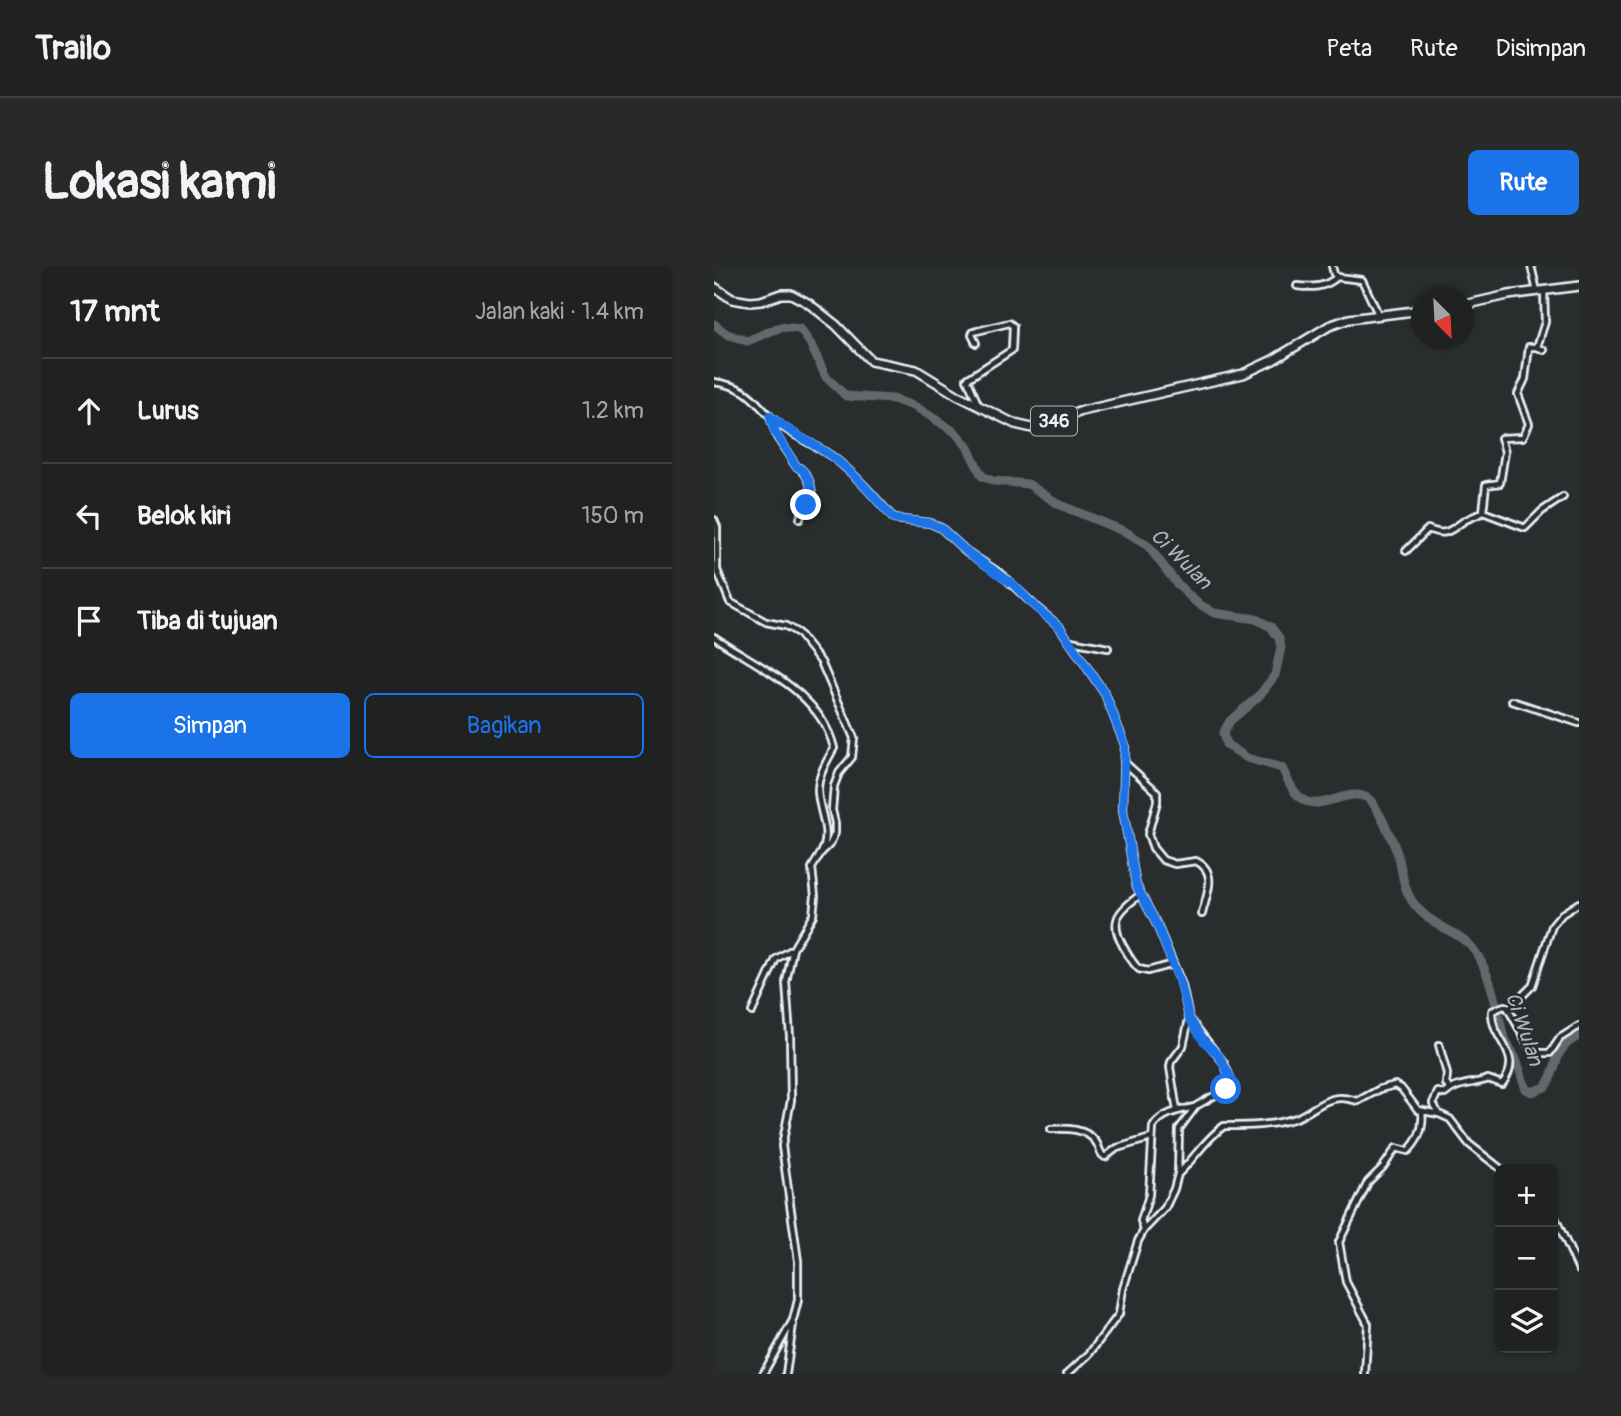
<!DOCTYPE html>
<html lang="id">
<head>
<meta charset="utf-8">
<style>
	:root { --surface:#202222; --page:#282a2a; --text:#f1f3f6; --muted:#a2a4a5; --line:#3d3f40; --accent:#1a73e8 }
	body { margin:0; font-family:Pangolin,sans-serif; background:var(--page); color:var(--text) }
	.controls { position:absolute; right:21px; bottom:21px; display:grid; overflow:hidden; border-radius:10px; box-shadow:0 2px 5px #0004 }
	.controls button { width:63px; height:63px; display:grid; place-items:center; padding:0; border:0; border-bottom:2px solid var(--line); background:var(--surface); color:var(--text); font:35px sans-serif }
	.compass { position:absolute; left:697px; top:21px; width:63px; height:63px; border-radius:50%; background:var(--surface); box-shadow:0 2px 5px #0004; rotate:156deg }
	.stop { position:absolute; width:21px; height:21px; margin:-16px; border:5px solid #1a73e8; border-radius:50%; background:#fff }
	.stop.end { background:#1a73e8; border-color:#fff; box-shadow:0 2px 7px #0008 }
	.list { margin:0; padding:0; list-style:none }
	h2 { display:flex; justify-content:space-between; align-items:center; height:91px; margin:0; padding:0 28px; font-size:30px }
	h2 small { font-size:23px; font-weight:400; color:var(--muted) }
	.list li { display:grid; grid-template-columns:46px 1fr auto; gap:21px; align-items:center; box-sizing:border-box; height:105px; padding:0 28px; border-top:2px solid var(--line) }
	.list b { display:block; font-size:26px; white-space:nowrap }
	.list em { font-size:23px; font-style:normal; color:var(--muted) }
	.actions { display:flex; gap:14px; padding:21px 28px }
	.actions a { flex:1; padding:16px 0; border:2px solid var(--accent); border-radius:10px; text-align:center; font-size:24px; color:var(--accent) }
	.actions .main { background:var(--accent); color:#fff }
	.icon { flex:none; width:38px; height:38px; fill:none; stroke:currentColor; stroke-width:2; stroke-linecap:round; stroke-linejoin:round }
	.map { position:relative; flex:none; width:865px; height:1108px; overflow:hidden; border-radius:10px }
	header { display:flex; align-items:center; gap:42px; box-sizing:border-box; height:98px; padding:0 35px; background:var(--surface); border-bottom:2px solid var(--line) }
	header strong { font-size:33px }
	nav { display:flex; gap:38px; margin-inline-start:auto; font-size:24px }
	.intro { display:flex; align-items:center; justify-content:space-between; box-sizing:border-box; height:168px; padding:0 42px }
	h1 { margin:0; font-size:49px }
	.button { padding:18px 32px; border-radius:10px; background:var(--accent); color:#fff; font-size:24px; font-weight:700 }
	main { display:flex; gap:42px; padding:0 42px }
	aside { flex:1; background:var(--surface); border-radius:10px; box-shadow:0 2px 5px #0004 }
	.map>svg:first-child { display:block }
</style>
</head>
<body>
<header>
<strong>Trailo</strong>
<nav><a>Peta</a><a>Rute</a><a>Disimpan</a></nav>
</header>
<div class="intro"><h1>Lokasi kami</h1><a class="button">Rute</a></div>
<main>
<aside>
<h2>17 mnt<small>Jalan kaki · 1.4 km</small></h2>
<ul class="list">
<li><svg class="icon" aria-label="ahead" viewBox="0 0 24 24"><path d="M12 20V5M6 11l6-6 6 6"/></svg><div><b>Lurus</b></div><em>1.2 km</em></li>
<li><svg class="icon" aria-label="left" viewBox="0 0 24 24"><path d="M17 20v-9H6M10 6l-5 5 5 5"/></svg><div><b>Belok kiri</b></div><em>150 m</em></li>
<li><svg class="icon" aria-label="arrive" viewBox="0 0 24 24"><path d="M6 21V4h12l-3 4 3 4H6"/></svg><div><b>Tiba di tujuan</b></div></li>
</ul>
<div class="actions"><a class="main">Simpan</a><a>Bagikan</a></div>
</aside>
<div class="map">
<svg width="865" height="1108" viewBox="0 0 865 1108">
	<rect width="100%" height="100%" fill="#2a2d2e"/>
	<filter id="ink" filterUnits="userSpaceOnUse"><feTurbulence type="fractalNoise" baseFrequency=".0143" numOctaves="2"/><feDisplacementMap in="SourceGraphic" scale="14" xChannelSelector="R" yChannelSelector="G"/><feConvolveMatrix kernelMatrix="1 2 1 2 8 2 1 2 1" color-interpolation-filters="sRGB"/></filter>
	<g filter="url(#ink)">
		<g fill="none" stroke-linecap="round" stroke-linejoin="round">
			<!-- river -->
			<path stroke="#63686b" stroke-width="9" d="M0 58 13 68 33 75 67 61 86 63 96 77 112 111 132 130 179 133 202 141 241 166 253 180 268 210 279 215 314 218 346 239 412 266 434 280 463 318 482 336 500 347 542 353 557 361 565 372 567 381 561 409 545 430 516 455 509 467 512 478 533 492 568 502C573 512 578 526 588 533 607 547 636 519 655 533 663 539 681 579 684 590 689 606 688 620 698 635 714 660 748 666 760 684 777 708 781 736 788 764 790 774 797 783 802 793 806 802 808 813 812 823L818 826 831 821C846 802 836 784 865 770"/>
			<!-- street casing -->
			<g stroke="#e8f1f8" stroke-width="10">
				<path id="street" d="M618 0 620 8 623 11 648 14 664 48
					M817 0 823 25
					M583 20C599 22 612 21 623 11
					M262 77 258 69 259 66 295 57 299 60 298 84 253 113 264 138
					M830 84 823 81 831 56 830 25
					M0 116C43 122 40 141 69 161 85 173 104 180 120 192 143 210 161 231 180 253L216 257 227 262 252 285 287 308 322 341 345 360 391 428 411 479 409 544 422 619 443 659 468 719 475 752 510 797 517 814 512 823 482 840 465 863 464 908 460 923 451 942 430 964 424 975 409 1023 405 1048 375 1088 353 1108
					M56 151 63 171 82 200C93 205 98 219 98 231L88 244 86 253
					M769 246 811 262 828 245 849 231
					M0 254 3 261V304L16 336 52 356 72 360 84 367 107 396 140 472 138 491 125 507 120 520 118 544 121 557V567L116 578 107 587 98 602 101 630 99 649 79 683 72 716 76 770 77 834 68 880 84 995V1034L79 1054 49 1108
					M692 285 714 263C731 270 734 266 747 257 753 252 763 250 769 246L772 219 786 217 791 186 787 172 809 171 815 158 804 128 811 113 815 81H823
					M0 371C44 401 106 425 120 482 113 495 104 509 104 524 104 544 118 566 108 585
					M357 375 394 382
					M798 435 865 457
					M410 496 443 526V536L434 568 439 582 449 594 461 598 482 595C505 606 492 630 488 648
					M426 629C404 645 395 655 409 680 414 688 418 697 425 703L434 705 459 698
					M795 743 818 720 838 660 848 648 865 637
					M38 746 62 693 79 683
					M725 779 733 808 732 818 736 823
					M463 845 456 801 457 796 469 780 475 753
					M724 847 719 837 724 826 731 828C743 816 759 819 774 813L788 818C812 787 776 775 778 745L790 740 793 741 815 780 822 787H836L846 772 865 760
					M337 863C353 862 372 862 382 876 387 883 384 887 391 891L403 882 437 872
					M464 908C480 893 491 873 510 860 535 860 557 860 582 852 597 846 611 831 628 832 633 832 639 834 644 835L666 823 681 819 687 822 704 844 725 848 736 853 755 878 787 903
					M839 947 865 1004
					M430 964 427 955 435 929 439 861C447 847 466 844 481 841
					M72 1108 79 1058
					M651 1108 654 1058 632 1016 625 976 654 916 669 901 682 882 694 885C705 874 710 862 708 846"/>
			</g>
			<!-- primary casing -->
			<g stroke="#e8f1f8" stroke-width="12">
				<path id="primary" d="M0 21 18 33 36 36 47 35 67 28H77L94 37 122 59 157 95 202 104 243 129 301 158 318 162 368 145 529 108 559 94 615 60 635 53 708 44
					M750 39 794 29 865 20"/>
			</g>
			<!-- street -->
			<use href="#street" stroke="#2a2d2e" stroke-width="4.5"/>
			<!-- primary -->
			<use href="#primary" stroke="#2a2d2e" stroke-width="7"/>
		</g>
	</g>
	<g fill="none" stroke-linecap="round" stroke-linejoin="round" filter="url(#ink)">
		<!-- route -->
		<path stroke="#1a73e8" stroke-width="9" d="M92 239 98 229C97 217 93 205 82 200L60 165 56 150C75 166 97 176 117 190 141 207 160 231 180 253L216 257 227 262 252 285 300 319 321 341 345 360 391 428 411 479 409 544 422 619 443 659 467 719 475 752 489 774 505 790 516 810V817L512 823"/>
	</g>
	<g text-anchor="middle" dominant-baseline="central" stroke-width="5" stroke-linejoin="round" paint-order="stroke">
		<!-- shield labels -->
		<rect fill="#2a2d2e" stroke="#afb6bb" stroke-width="2" x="317" y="140.5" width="46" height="29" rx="5"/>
		<g font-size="18" font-weight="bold" fill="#e8f1f8">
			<text x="340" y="155">346</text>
		</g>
		<!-- water labels -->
		<g font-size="21" font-style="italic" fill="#acb3b9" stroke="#2a2d2e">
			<text transform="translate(467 293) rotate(45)">Ci Wulan</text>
			<text transform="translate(810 763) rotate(71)">Ci Wulan</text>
		</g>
	</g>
</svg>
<div class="controls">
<button>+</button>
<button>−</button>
<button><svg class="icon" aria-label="layers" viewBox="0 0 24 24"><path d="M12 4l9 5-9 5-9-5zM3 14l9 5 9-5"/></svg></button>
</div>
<svg class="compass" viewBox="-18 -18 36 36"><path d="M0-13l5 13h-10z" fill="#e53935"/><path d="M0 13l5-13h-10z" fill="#a2a4a5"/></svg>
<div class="stop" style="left:512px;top:823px"></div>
<div class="stop end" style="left:92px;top:239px"></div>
</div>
</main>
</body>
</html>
